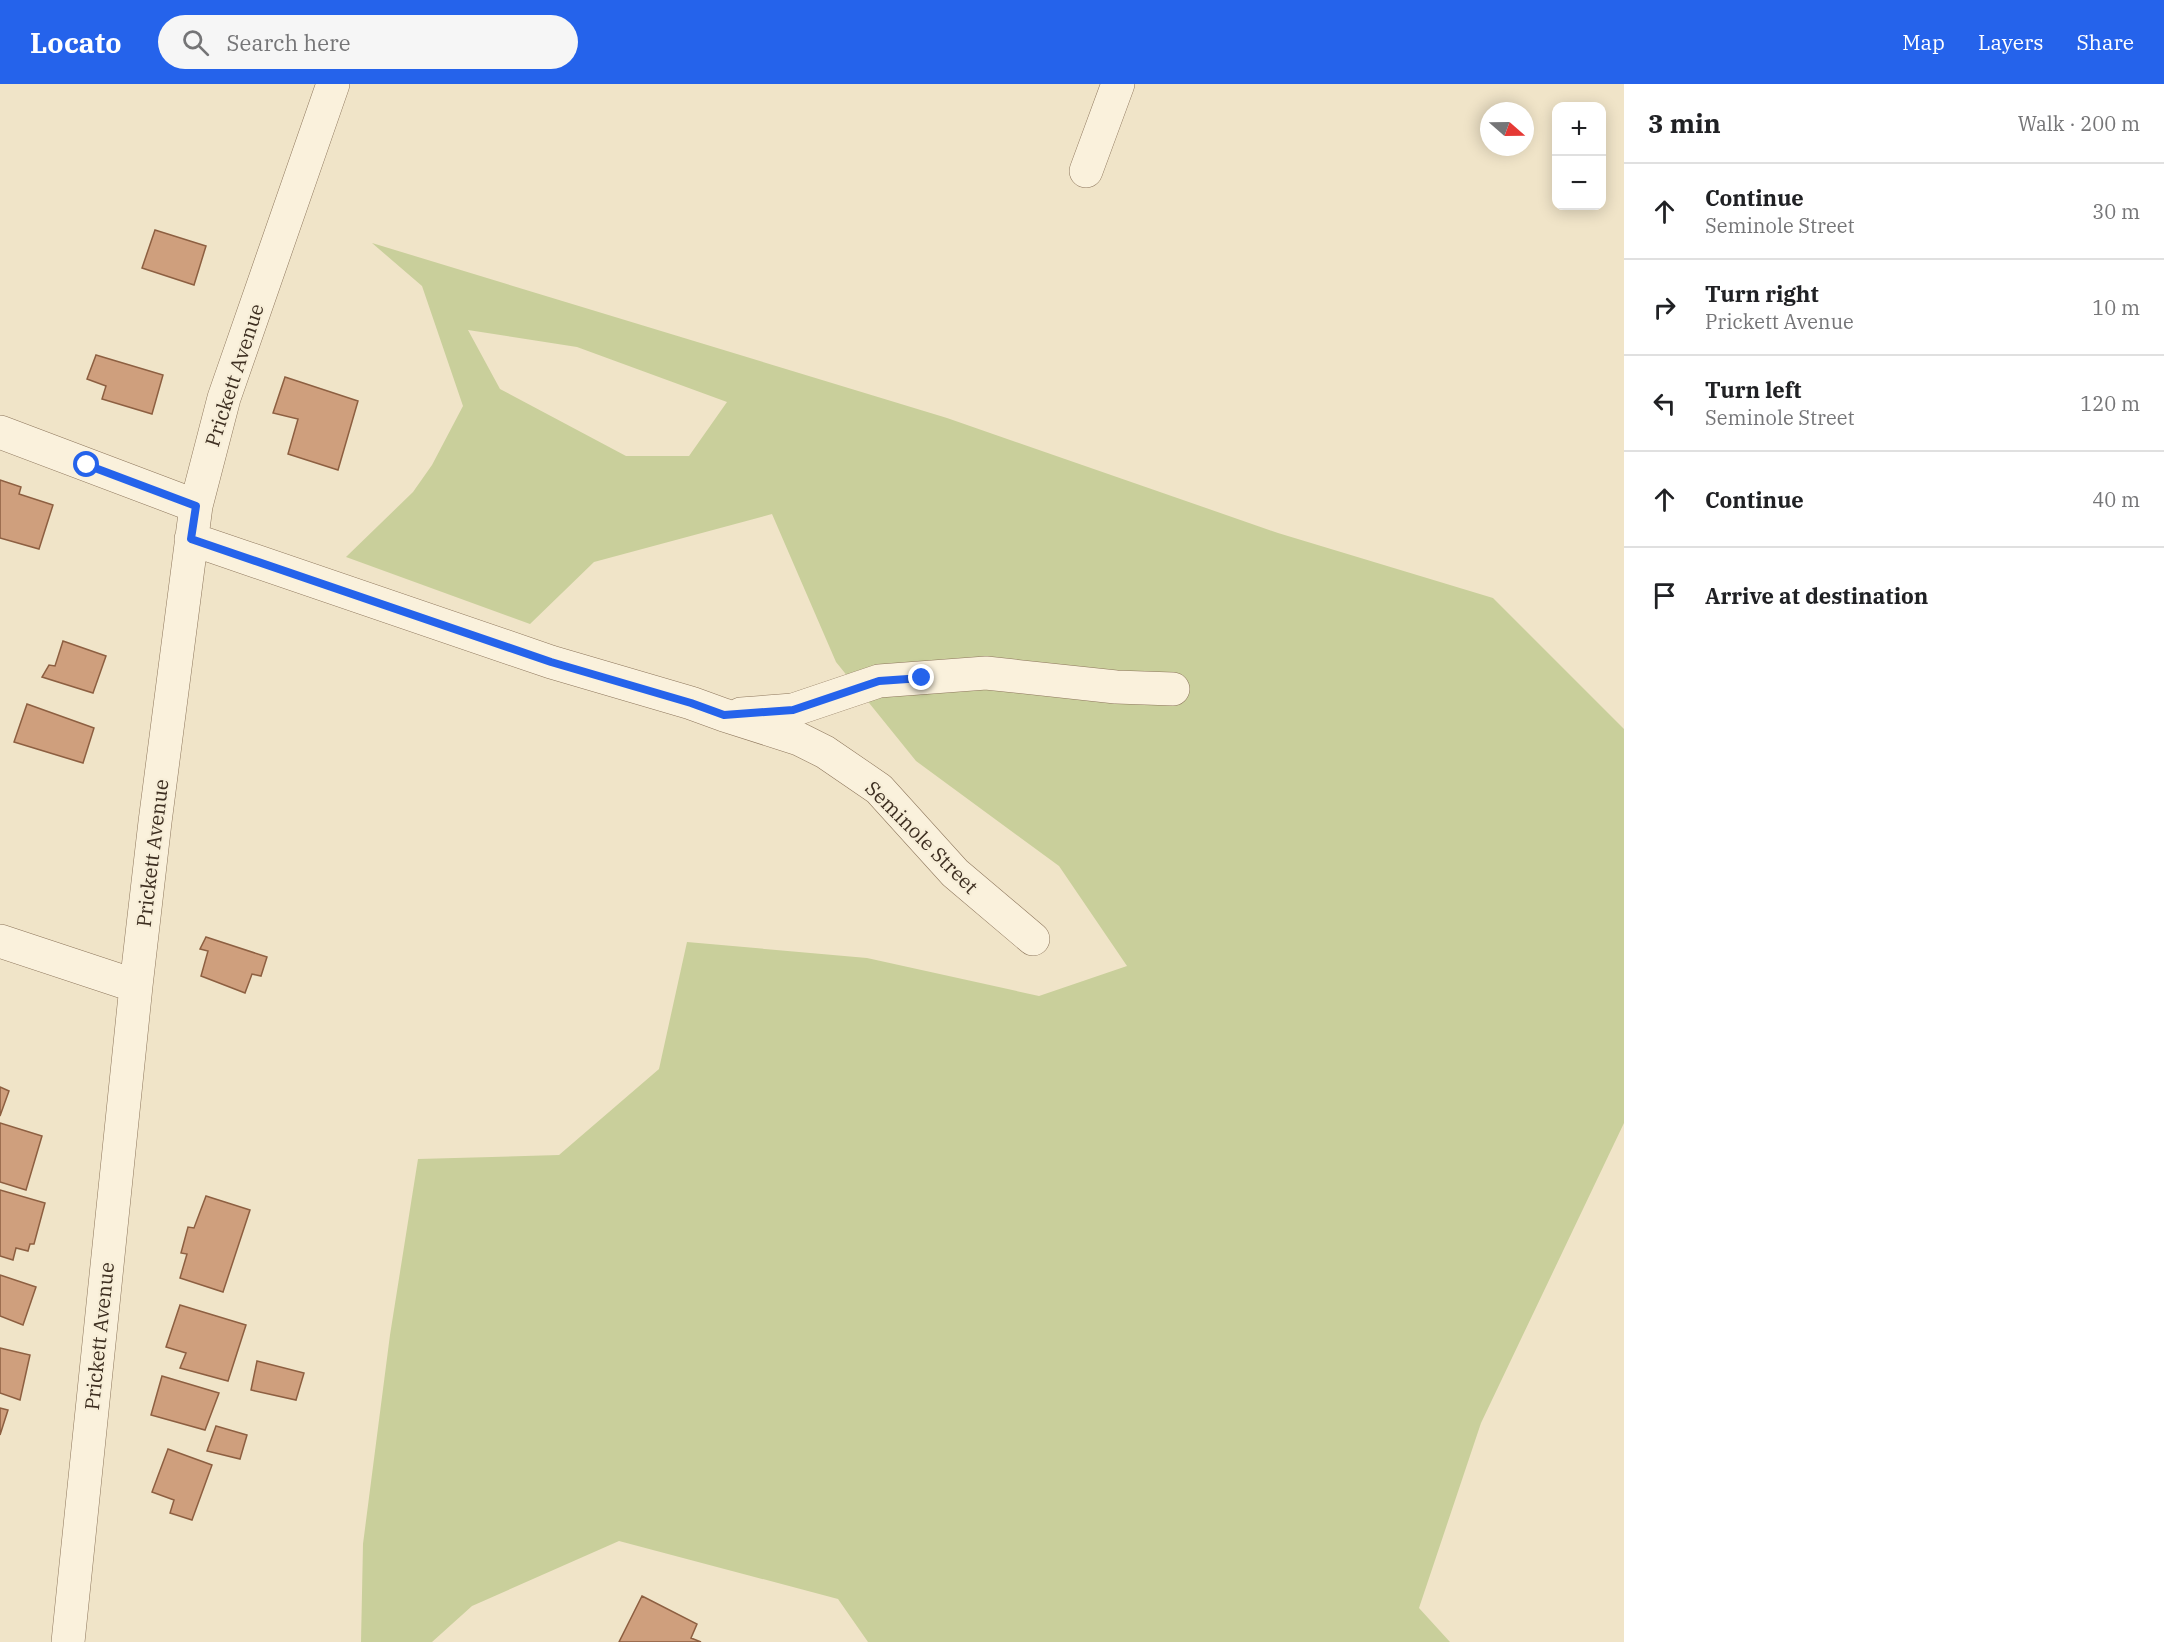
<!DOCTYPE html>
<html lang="en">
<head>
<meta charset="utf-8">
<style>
	:root { --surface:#fff; --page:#f6f6f6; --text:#202124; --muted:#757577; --line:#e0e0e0; --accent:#2563eb }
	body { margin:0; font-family:"IBM Plex Serif",serif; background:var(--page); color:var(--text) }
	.controls { position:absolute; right:18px; top:18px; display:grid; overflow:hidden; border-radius:12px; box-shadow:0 3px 15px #0003 }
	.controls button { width:54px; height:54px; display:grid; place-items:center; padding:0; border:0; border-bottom:2px solid var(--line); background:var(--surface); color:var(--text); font:30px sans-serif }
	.compass { position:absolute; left:1480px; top:18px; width:54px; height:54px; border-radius:50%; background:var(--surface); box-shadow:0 3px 15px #0003; rotate:110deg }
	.stop { position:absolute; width:18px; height:18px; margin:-14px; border:4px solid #2563eb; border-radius:50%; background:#fff }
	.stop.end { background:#2563eb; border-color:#fff; box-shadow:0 2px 6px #0008 }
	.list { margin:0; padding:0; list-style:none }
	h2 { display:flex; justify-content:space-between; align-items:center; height:78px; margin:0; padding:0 24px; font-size:26px }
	h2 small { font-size:20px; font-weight:400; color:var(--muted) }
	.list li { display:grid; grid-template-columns:39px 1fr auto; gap:18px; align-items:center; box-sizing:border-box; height:96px; padding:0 24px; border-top:2px solid var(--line) }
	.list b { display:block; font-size:22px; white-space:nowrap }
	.list p { margin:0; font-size:20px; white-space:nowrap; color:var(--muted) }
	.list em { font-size:20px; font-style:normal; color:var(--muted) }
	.icon { flex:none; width:33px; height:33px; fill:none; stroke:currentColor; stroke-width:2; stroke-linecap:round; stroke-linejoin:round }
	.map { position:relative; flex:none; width:1624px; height:1558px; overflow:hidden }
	header { display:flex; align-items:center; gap:36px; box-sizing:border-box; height:84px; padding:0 30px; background:var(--accent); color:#fff }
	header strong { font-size:28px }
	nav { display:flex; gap:33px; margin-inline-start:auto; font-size:21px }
	.search { width:420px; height:54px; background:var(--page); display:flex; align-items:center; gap:15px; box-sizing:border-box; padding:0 21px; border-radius:33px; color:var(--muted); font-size:22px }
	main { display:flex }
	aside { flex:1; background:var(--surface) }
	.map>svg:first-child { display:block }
</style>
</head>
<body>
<header>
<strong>Locato</strong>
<div class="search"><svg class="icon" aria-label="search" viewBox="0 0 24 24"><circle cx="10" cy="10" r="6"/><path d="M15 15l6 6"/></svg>Search here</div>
<nav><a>Map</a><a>Layers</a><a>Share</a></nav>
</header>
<main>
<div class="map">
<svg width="1624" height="1558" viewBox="0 0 1624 1558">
	<rect width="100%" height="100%" fill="#f0e4c8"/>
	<!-- green -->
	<path fill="#c9cf9b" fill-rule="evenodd" d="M372 159 947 334 1278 449 1493 514 1624 645V1039L1481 1339 1419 1524 1450 1558H868L838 1515 619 1457 472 1522 432 1558H361L363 1460 390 1251 418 1075 559 1071 659 985 687 858 867 874 1039 912 1127 882 1059 782 916 677 836 578 772 430 594 478 530 540 346 473 413 408 432 381 463 322 422 202ZM468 246 577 263 727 318 689 372H626L500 305Z"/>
	<!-- building -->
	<path fill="#cf9f7d" stroke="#8d5f41" stroke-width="1.5" d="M155 146 206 162 194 201 142 184Z
		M96 271 163 291 152 330 102 315 106 302 87 295Z
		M285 293 358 317 338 386 288 370 298 335 273 329Z
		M0 396 21 403 19 410 53 421 39 465 0 454Z
		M63 557 106 572 93 609 42 593 49 581 55 582Z
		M27 620 94 644 83 679 14 658Z
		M206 853 267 873 261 892 252 890 245 909 201 892 208 867 200 865Z
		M0 1003 9 1007 0 1032Z
		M0 1039 42 1052 26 1106 0 1098Z
		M0 1106 45 1119 34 1160H30L28 1167 16 1164 13 1176 0 1172Z
		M206 1112 250 1126 223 1208 180 1194 187 1170 181 1169 188 1143 194 1144Z
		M0 1191 36 1203 23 1241 0 1232Z
		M180 1221 246 1241 228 1297 180 1284 186 1269 166 1263Z
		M0 1264 30 1271 20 1316 0 1309Z
		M257 1277 304 1289 296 1316 251 1306Z
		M162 1292 219 1309 205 1346 151 1331Z
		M0 1324 8 1326 0 1351Z
		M216 1342 247 1351 240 1375 207 1367Z
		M168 1365 212 1381 192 1436 170 1429 174 1416 152 1408Z
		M642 1512 697 1540 691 1554 701 1558H619Z"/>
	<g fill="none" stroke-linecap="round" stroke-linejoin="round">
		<!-- minor casing -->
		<g stroke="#8d765c" stroke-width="34">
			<path id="minor" d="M1086 87 1118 0
				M0 348 196 422
				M191 455 551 578 691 619 724 631 799 655 825 668 879 705 955 789 1033 855
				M741 630 793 626 879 597 986 589 1116 603 1173 605
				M0 857 136 902
				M68 1558 136 902 155 738 196 422 224 314 333 0"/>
		</g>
		<!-- minor -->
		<use href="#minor" stroke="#faf1dc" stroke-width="33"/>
	</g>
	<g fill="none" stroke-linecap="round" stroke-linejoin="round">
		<!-- route -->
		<path stroke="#2563eb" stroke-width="8" d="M87 381 196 422 191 455 551 578 691 619 724 631 793 626 879 597 922 594"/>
	</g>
	<g text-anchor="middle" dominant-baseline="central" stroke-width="4.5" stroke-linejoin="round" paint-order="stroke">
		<!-- street labels -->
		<g font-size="20" fill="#3d2e20" stroke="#f7eed8">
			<text transform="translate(234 291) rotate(-72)">Prickett Avenue</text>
			<text transform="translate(922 753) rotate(45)">Seminole Street</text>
			<text transform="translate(152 769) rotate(-83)">Prickett Avenue</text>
			<text transform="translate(99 1252) rotate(-84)">Prickett Avenue</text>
		</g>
	</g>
</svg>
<div class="controls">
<button>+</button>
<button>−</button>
</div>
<svg class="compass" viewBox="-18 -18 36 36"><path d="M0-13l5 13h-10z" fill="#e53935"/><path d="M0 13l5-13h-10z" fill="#757577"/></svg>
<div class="stop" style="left:87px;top:381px"></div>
<div class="stop end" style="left:922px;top:594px"></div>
</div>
<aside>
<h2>3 min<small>Walk · 200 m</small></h2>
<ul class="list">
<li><svg class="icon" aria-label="ahead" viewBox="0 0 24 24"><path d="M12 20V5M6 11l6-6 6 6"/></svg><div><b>Continue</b><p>Seminole Street</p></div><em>30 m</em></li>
<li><svg class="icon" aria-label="right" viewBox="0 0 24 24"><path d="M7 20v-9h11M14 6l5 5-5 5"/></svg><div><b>Turn right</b><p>Prickett Avenue</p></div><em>10 m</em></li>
<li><svg class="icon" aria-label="left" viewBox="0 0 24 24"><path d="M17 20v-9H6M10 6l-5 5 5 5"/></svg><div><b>Turn left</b><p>Seminole Street</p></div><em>120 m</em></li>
<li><svg class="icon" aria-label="ahead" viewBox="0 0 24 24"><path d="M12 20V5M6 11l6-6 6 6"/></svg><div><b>Continue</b></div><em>40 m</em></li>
<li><svg class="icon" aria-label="arrive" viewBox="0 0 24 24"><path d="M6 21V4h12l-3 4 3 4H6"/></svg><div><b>Arrive at destination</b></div></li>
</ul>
</aside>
</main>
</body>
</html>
